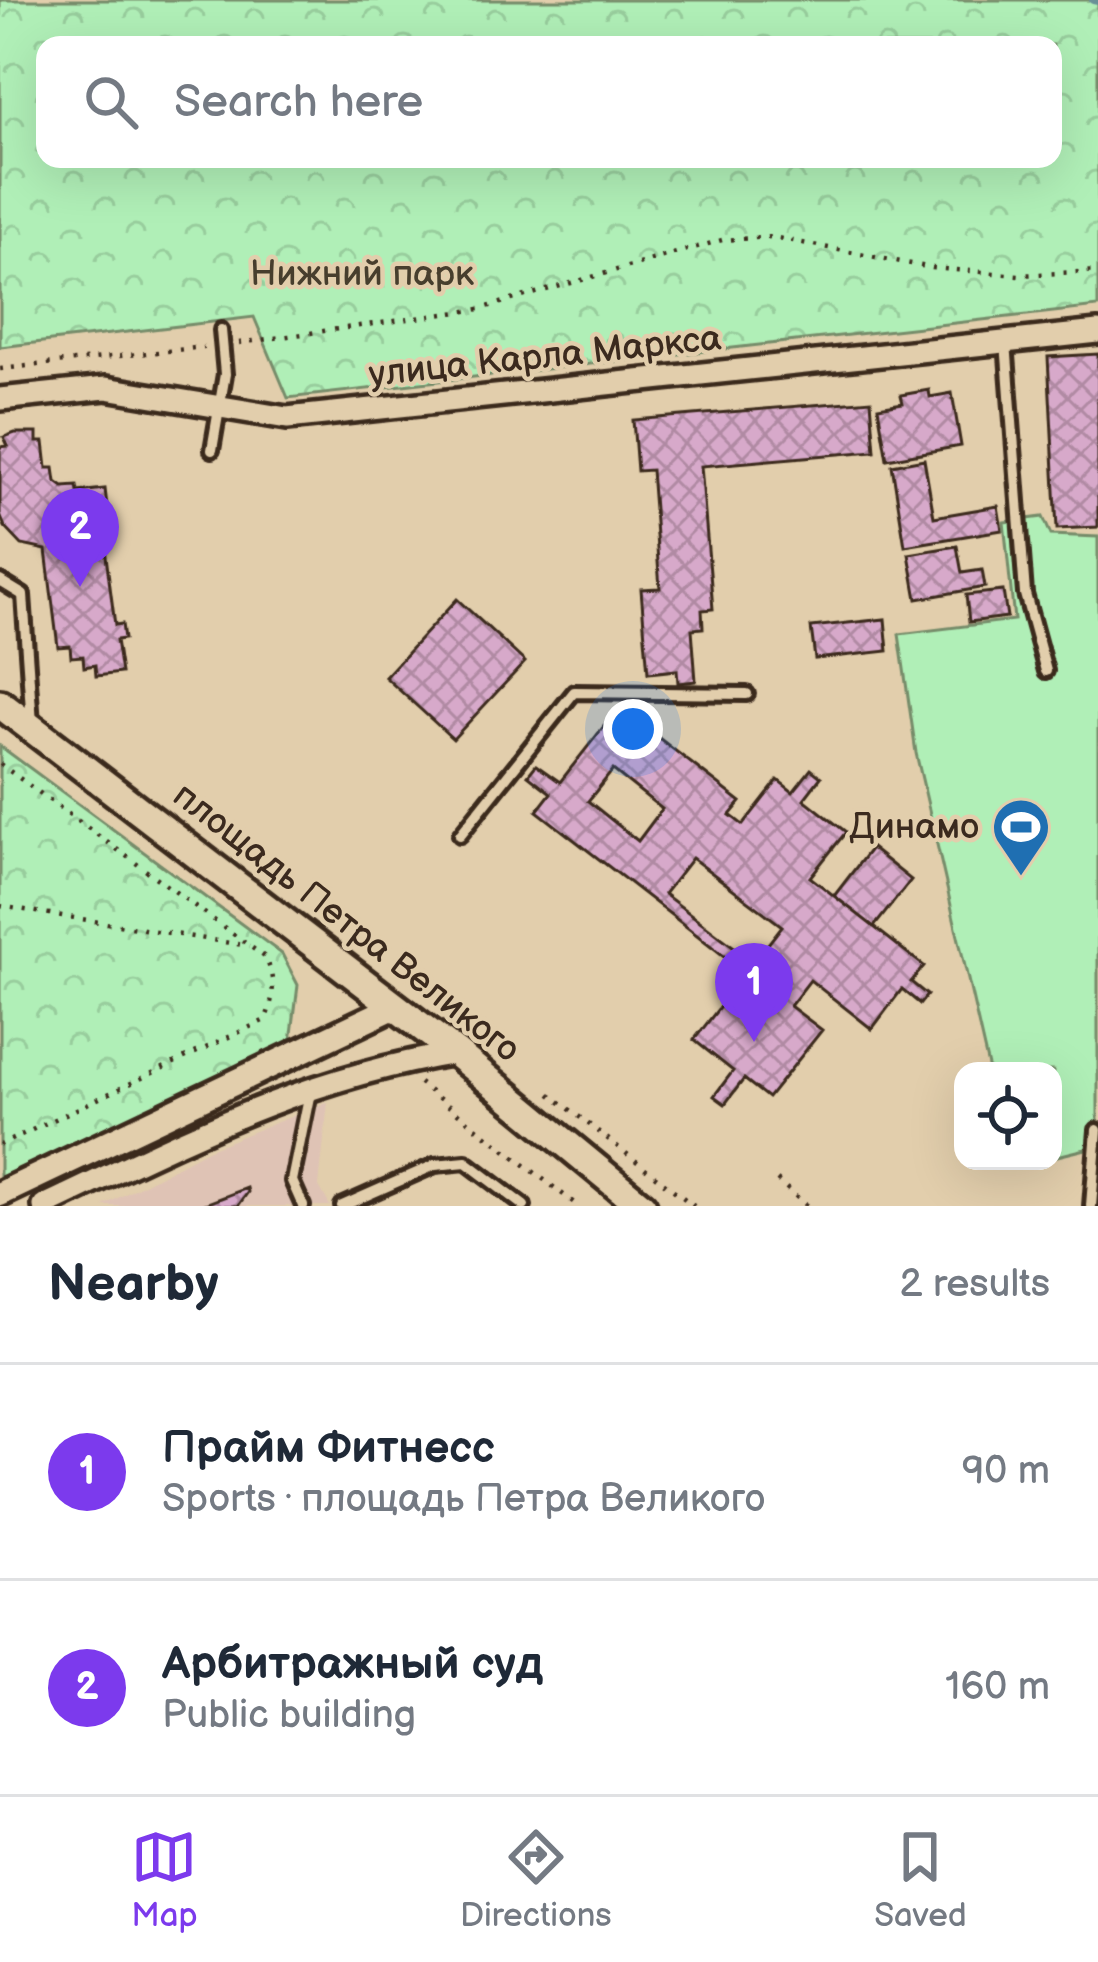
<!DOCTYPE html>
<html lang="en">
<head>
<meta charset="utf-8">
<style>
	:root { --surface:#fff; --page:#f6f6f7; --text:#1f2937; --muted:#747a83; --line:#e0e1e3; --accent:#7c3aed }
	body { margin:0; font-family:"Balsamiq Sans",sans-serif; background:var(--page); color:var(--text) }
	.controls { position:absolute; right:36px; bottom:36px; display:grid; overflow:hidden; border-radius:24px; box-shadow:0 12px 48px #0002 }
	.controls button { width:108px; height:108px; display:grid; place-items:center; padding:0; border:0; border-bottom:3px solid var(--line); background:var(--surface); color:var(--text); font:60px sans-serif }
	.you { position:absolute; left:633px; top:729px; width:42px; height:42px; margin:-30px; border:9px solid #fff; border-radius:50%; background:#1a73e8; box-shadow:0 0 0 18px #1a73e833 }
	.badge { display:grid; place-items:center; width:78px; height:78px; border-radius:50%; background:var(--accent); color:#fff; font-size:39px; font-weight:700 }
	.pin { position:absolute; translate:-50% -99px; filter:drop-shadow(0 3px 6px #0008) }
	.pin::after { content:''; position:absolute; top:63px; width:42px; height:36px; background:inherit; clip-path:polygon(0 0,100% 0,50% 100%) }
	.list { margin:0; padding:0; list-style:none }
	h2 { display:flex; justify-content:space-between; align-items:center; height:156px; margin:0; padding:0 48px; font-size:51px }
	h2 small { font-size:39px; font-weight:400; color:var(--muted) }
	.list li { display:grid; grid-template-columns:78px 1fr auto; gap:36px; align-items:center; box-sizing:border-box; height:216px; padding:0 48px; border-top:3px solid var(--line) }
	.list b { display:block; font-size:45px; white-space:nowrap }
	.list p { margin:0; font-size:39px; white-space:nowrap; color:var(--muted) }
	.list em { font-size:39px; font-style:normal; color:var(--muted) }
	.icon { flex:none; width:66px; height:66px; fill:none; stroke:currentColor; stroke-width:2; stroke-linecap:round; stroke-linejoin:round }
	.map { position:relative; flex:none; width:1098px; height:1206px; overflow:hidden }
	.search { position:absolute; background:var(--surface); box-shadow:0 12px 48px #0002; left:36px; right:36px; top:36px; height:132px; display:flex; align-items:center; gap:30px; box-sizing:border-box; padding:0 42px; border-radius:24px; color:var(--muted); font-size:45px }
	.sheet { height:588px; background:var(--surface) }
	nav { display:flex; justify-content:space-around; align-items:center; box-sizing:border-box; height:168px; border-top:3px solid var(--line); background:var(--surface); font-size:33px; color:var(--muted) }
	nav a { display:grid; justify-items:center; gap:6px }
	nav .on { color:var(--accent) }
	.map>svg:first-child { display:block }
</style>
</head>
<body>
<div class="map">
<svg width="1098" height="1206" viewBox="0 0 1098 1206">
	<defs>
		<pattern id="forest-crowns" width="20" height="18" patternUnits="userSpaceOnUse" patternTransform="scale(3)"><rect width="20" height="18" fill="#b0efb7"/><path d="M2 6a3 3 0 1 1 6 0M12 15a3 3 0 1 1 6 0" fill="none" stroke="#98cd9d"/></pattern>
		<pattern id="building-cross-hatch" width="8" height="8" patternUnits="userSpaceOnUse" patternTransform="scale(3)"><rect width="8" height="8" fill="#d7a9ca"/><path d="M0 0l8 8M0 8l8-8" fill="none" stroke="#b08aa3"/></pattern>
	</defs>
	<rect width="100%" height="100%" fill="#e2ceac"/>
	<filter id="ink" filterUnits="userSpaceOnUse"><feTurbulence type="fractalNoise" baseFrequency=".00833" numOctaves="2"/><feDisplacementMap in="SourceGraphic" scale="24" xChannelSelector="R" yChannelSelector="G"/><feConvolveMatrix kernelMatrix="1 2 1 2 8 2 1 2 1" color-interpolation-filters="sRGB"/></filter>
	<g filter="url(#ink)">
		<!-- built -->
		<path fill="#dfc3b5" d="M328 1102 319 1186 330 1206H103L207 1150Z"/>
		<!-- forest -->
		<path fill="url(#forest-crowns)" stroke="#768c6a" stroke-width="3" fill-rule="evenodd" d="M0 0H1098V307L288 398 254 317 0 347ZM45 45H1053V159H45Z
			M0 746 282 954 298 985 291 1042 0 1178Z"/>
		<!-- garden -->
		<path fill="#b0efb7" stroke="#768c6a" stroke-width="3" d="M1043 517 1051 535 1098 537V1146L1053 1157V1071H989L916 753 899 634 1014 620 1004 522Z"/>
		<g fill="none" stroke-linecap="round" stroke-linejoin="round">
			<!-- stream -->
			<path stroke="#699097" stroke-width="8" d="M1093 0 1098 1"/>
		</g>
		<!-- building -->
		<path fill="url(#building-cross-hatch)" stroke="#3b2a1e" stroke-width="3" fill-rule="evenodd" d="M1098 354V527L1057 529 1048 357Z
			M929 390 930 397 952 393 961 446 887 459 878 407 903 403 901 395Z
			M871 400 875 451 701 466 713 609 702 610 703 628 692 629 696 681 678 683 677 670 648 673 641 589 660 588 651 470 637 471 633 420Z
			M15 433H37V442H44L47 468H54L56 482 63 487 77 486 78 492 105 489 110 533H103L115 625 122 624 124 639 116 640 121 673 96 676 95 665 84 667 83 656 71 657 70 646 58 647 46 550 22 545 5 527 0 515V447L8 446 4 437Z
			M924 459 934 517 998 506 1002 530 905 546 892 465Z
			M957 546 962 573 982 570 985 587 917 599 909 554Z
			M1003 591 1007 617 969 622 966 595Z
			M457 599 525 662 453 739 385 677Z
			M885 619 888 651 815 659 811 627Z
			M619 707 741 802 730 815 743 825 778 780 793 792 811 769 821 777 804 799 846 832 810 877 924 966 911 982 927 995 920 1004 902 989 872 1029 810 980 790 1006 822 1030 768 1098 744 1079 725 1104 714 1096 733 1071 694 1040 746 973 537 811 551 793 528 775 536 765 560 782ZM613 770 662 809 638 841 588 801ZM692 858 782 926 754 962 664 894Z
			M871 848 911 880 874 927 834 896Z
			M247 1188 248 1192 238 1206H200Z"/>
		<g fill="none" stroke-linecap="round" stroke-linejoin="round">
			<!-- service casing -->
			<g stroke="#3b2a1e" stroke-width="20">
				<path id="service" d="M1006 342 1025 594 1046 671
					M212 450 225 374 221 330
					M0 581 23 595 32 724
					M460 835 574 692 747 694
					M303 1206 292 1181 311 1087
					M342 1206 435 1165 466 1162 524 1206
					M1091 1206 1097 1130"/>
			</g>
			<!-- minor casing -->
			<g stroke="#3b2a1e" stroke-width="30">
				<path id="minor" d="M0 399 106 388 287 418 1098 332
					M44 1206C184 1140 301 1078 456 1053"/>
			</g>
			<!-- tertiary casing -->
			<g stroke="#3b2a1e" stroke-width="33">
				<path id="tertiary" d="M0 1194 396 1006"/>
			</g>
			<!-- secondary casing -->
			<g stroke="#3b2a1e" stroke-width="36">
				<path id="secondary" d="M0 704 456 1053 642 1206"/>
			</g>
			<!-- path -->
			<path stroke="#3b2a1e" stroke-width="4.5" stroke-dasharray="3 9" stroke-linecap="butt" d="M239 343 480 309 722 240 772 237 932 268 1020 275 1098 271
				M0 369 204 347
				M0 764 266 958C275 980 275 998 265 1020L0 1145
				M0 906 249 946
				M419 1083 578 1206
				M550 1094 694 1206
				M777 1180 807 1206"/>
			<!-- service -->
			<use href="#service" stroke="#e2ceac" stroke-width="10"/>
			<!-- minor -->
			<use href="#minor" stroke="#e2ceac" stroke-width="21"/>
			<!-- tertiary -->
			<use href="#tertiary" stroke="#e2ceac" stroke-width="24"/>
			<!-- secondary -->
			<use href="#secondary" stroke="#e2ceac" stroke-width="27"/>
		</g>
	</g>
	<!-- icons -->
	<defs>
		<g id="stadium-pin" transform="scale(3)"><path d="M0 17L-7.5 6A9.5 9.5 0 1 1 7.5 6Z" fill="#1f6fb2" stroke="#e2ceac"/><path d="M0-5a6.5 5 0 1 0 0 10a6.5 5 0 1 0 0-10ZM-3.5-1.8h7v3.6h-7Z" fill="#fff"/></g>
	</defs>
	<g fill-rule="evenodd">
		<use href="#stadium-pin" x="1021" y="827"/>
	</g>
	<g text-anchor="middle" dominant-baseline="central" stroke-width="9" stroke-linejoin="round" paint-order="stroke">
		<!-- park labels -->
		<g font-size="36" fill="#473e2d" stroke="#e2ceac">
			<text x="362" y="274">Нижний парк</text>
		</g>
		<!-- street labels -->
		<g font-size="36" fill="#3b2a1e" stroke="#e2ceac">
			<text transform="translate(545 357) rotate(-6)">улица Карла Маркса</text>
			<text transform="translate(346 923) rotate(38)">площадь Петра Великого</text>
		</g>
		<!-- poi labels -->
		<g font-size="36" fill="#3b2a1e" stroke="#e2ceac" text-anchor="end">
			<text x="979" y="827">Динамо</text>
		</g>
	</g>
</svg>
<div class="controls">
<button><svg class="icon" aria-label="locate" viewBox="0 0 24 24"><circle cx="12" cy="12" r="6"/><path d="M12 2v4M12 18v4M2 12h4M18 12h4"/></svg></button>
</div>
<div class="you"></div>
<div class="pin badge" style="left:754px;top:1042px">1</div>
<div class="pin badge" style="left:80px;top:587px">2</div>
<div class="search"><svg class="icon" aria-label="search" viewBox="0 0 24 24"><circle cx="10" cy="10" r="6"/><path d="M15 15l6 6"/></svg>Search here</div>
</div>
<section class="sheet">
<h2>Nearby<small>2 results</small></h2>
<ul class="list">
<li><span class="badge">1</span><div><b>Прайм Фитнесс</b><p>Sports · площадь Петра Великого</p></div><em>90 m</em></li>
<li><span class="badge">2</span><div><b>Арбитражный суд</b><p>Public building</p></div><em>160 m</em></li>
</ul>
</section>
<nav>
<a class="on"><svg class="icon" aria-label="map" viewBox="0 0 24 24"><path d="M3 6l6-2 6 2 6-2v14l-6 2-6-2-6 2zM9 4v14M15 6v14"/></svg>Map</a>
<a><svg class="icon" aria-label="directions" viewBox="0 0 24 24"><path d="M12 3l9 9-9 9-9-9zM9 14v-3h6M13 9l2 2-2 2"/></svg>Directions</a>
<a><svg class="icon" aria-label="saved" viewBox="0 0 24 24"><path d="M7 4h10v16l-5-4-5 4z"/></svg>Saved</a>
</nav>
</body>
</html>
